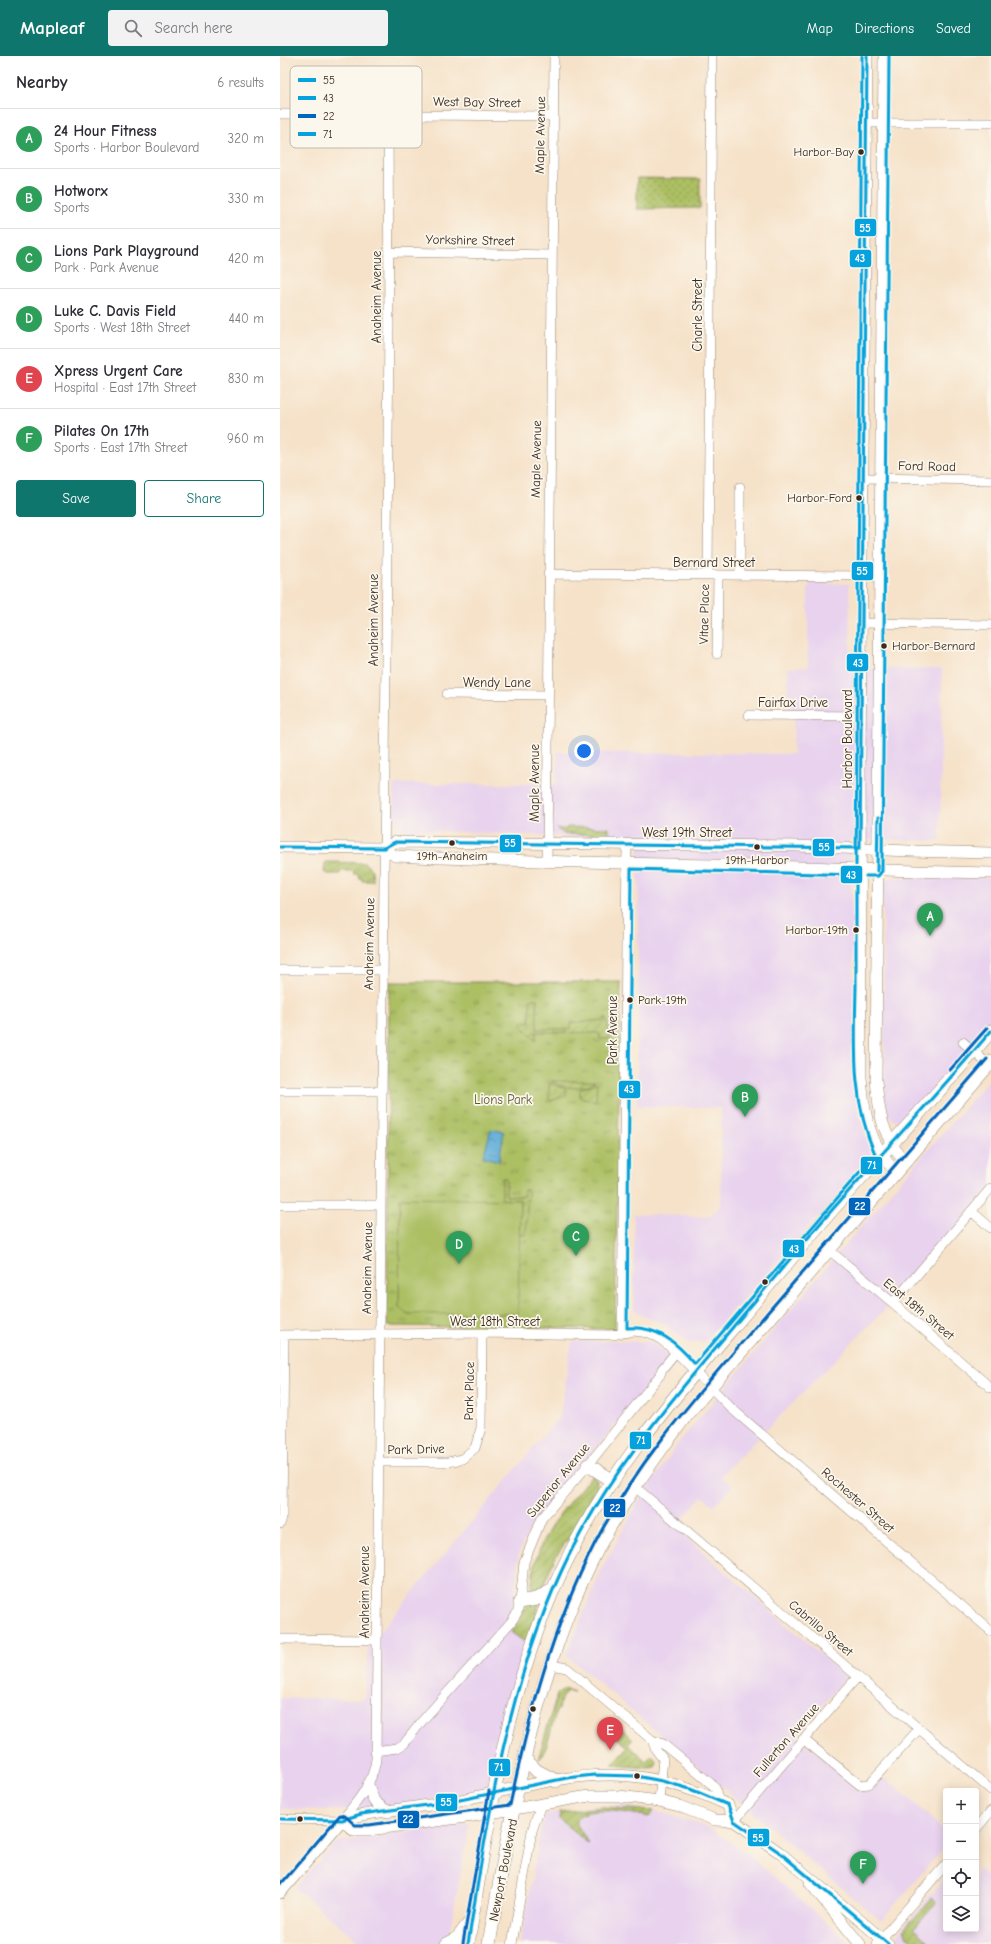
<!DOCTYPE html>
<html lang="en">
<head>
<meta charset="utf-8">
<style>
	:root { --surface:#fff; --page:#f2f2f3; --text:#2b2b33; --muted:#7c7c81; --line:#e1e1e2; --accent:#0f766e }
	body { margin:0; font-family:"Comic Neue",sans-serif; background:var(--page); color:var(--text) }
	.controls { position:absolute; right:12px; bottom:12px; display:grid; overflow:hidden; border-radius:4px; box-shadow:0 2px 10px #0003 }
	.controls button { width:36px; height:36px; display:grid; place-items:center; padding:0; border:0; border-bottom:1px solid var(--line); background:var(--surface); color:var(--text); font:20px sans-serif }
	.you { position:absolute; left:304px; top:695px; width:14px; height:14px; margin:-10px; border:3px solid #fff; border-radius:50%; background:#1a73e8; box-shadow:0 0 0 6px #1a73e833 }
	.badge { display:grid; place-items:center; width:26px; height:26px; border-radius:50%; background:var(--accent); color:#fff; font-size:13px; font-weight:700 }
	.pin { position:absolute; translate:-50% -33px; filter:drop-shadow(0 1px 2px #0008) }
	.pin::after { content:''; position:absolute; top:21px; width:14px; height:12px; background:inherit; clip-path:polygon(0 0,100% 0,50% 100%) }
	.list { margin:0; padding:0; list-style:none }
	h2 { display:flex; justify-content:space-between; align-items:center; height:52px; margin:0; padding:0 16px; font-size:17px }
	h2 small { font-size:13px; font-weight:400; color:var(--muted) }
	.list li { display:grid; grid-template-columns:26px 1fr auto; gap:12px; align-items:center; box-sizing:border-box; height:60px; padding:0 16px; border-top:1px solid var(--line) }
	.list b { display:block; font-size:15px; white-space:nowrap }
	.list p { margin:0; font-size:13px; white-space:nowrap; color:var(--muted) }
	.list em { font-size:13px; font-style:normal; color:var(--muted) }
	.actions { display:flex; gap:8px; padding:12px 16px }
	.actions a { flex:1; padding:9px 0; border:1px solid var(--accent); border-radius:4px; text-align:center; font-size:14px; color:var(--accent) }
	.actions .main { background:var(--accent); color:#fff }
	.icon { flex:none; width:22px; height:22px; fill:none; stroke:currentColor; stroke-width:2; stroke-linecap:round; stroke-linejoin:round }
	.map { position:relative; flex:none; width:711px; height:1888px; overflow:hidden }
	header { display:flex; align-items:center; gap:24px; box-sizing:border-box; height:56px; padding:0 20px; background:var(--accent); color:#fff }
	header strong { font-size:19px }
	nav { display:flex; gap:22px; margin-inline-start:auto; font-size:14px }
	.search { width:280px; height:36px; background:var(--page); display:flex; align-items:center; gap:10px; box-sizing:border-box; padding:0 14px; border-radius:4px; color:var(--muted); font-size:15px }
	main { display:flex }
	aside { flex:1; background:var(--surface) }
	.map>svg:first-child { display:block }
</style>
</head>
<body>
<header>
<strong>Mapleaf</strong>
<div class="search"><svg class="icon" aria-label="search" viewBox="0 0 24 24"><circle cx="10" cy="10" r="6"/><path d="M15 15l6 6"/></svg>Search here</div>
<nav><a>Map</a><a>Directions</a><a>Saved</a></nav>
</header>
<main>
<aside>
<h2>Nearby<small>6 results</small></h2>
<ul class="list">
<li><span class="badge" style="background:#2e9e5b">A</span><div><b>24 Hour Fitness</b><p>Sports · Harbor Boulevard</p></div><em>320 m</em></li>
<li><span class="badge" style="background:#2e9e5b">B</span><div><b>Hotworx</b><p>Sports</p></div><em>330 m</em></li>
<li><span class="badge" style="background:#2e9e5b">C</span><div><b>Lions Park Playground</b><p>Park · Park Avenue</p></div><em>420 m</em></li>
<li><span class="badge" style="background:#2e9e5b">D</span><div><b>Luke C. Davis Field</b><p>Sports · West 18th Street</p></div><em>440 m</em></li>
<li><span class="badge" style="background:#e0444e">E</span><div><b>Xpress Urgent Care</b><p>Hospital · East 17th Street</p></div><em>830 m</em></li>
<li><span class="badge" style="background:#2e9e5b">F</span><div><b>Pilates On 17th</b><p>Sports · East 17th Street</p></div><em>960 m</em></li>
</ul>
<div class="actions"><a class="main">Save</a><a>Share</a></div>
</aside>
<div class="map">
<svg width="711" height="1888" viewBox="0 0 711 1888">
	<defs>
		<pattern id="grass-dots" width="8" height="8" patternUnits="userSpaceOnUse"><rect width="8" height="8" fill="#acbf63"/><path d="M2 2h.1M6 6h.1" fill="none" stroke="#8d9b51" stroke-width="1.8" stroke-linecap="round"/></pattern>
		<pattern id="park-tufts" width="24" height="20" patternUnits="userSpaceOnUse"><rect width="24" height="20" fill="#acbf63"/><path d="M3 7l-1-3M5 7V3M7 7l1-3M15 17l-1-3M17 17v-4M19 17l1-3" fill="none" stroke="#8d9b51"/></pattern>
		<pattern id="garden-furrows" width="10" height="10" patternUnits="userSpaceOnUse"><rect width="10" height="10" fill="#acbf63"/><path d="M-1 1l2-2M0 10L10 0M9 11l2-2" fill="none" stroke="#8d9b51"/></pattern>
		<pattern id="water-ripples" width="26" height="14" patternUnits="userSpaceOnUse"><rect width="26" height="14" fill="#5eadd8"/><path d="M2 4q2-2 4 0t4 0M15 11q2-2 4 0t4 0" fill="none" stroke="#4f8daf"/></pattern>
	</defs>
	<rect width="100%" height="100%" fill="#fbf7ec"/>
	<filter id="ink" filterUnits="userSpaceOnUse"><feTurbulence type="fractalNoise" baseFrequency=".025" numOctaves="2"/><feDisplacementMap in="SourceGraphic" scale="8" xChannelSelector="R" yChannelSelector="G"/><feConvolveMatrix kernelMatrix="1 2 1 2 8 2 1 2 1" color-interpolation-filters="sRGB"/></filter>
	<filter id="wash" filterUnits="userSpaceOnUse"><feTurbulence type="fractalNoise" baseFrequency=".012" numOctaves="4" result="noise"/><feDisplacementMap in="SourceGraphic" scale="16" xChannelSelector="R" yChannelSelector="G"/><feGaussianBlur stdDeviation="0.9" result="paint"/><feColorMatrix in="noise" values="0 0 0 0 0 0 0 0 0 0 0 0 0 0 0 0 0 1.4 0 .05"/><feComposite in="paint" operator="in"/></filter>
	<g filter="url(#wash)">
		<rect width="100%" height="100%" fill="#f6e2c9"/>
		<!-- built -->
		<path fill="#e8d2ee" d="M531 527 569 528 571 612 662 613 660 785 569 783 571 826 577 1050 592 1102 424 1286 408 1287 384 1267 362 1260 354 1253V1158L429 1161 441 1149V1052L357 1050 359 784 123 773 114 762V728H277V696L513 698 514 662H508V612L528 611V532Z
			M613 821 711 822V964L631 1062 622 1066 613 1064 607 1058 605 1044 603 833 606 825Z
			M711 1022V1132L617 1241 441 1420 452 1430 434 1450 422 1440 404 1461 406 1481 566 1621 517 1680 584 1734 604 1722 612 1727 666 1776V1789L601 1865 286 1599 323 1510 359 1445 399 1386 577 1175Z
			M292 1285 372 1286 392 1301 252 1469 239 1496 231 1575 246 1587 208 1733 108 1752 60 1754 0 1753V1642L85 1643 88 1590 280 1360Z
			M313 1750H345L387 1758 430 1772 469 1799 571 1888H240L263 1760Z
			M190 1767 167 1888H82L15 1832 57 1786Z
			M696 1811 711 1824V1888H609L666 1821V1873H696Z"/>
		<!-- grass -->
		<path fill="url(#grass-dots)" stroke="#747440" d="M357 122 421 123 420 125V152L357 153Z"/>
		<!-- park -->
		<path fill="url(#park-tufts)" stroke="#747440" d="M109 926H341L335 1273 107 1270Z"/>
		<!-- garden -->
		<path fill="url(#garden-furrows)" stroke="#747440" d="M287 771 329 772V779L284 778 277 773H287Z
			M47 806 85 807 92 814 93 825H82V822H79L78 818H74L73 815H60V818H47L44 816 45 807Z
			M250 943H257V973H291V967L324 964 325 961 330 977V983H320L319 977 256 976V985L242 970V967H250Z
			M271 1025H315C301 1035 285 1033 271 1025Z
			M269 1027 286 1033V1040L269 1045Z
			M317 1027 316 1045 300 1041V1033Z
			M222 1122H226V1140H244V1134H248L246 1179H239L240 1144H222Z
			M312 1419 317 1425V1432L289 1482 276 1500 261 1535 251 1539C253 1483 278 1460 312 1419Z
			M261 1544 246 1587 231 1576 241 1562 245 1548Z
			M286 1632 294 1636 292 1637 287 1635 281 1643 278 1654 276 1656 266 1692 260 1703 259 1700 277 1638Z
			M340 1671 353 1683 348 1689 366 1705 372 1699 377 1706 375 1711 369 1712 332 1709 348 1691 333 1678Z
			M323 1751 374 1755 369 1761C351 1757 320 1751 303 1758 298 1759 297 1763 296 1767L309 1788 279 1763 280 1756Z
			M652 1842 656 1847 634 1873 651 1888C637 1888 627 1888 624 1873Z"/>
		<!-- pitch -->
		<path fill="#acbf63" stroke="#747440" d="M120 1142 240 1144 238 1258H126L119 1251Z"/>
		<!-- water -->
		<path fill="url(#water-ripples)" stroke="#4c6c7b" d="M211 1073 224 1076 219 1105 203 1101Z"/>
	</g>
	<g filter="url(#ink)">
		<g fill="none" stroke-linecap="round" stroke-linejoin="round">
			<!-- minor casing -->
			<g stroke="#988674" stroke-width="10">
				<path id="minor" d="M0 58 273 60
					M586 67H711
					M109 196 271 199
					M583 422 711 424
					M460 431V519
					M268 518 600 520
					M428 519 432 0
					M582 567 711 569
					M437 598 438 519
					M167 638 268 639
					M469 659 581 660
					M267 807 274 0
					M0 914H102
					M683 986 711 1011
					M0 1035H101
					M0 1149H100
					M691 1155 711 1172
					M549 1194 613 1247 711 1332
					M613 1247 711 1132
					M342 1277 347 790
					M0 1279 202 1277 332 1279 354 1275 369 1277 379 1282 396 1296 451 1352 711 1575
					M98 1406H168L182 1403 195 1392 201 1372 202 1277
					M354 1430 711 1734
					M0 1468 2 1462 4 1279
					M0 1583 96 1584
					M271 1609 287 1612 372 1684 383 1688 435 1731 438 1744
					M523 1683 580 1729 589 1728 639 1673
					M372 1684 376 1694 383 1703 379 1745
					M95 1695 117 1692 124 1688 142 1665 231 1566 237 1557 240 1546 244 1506 262 1462 308 1409 380 1319 382 1313 396 1296
					M0 1763 62 1764C77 1746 93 1728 96 1703L109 271 108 58
					M454 1765 578 1620
					M696 1773 711 1755
					M232 1888 252 1775 261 1748
					M597 1888 666 1808"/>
			</g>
			<!-- major casing -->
			<g stroke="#988674" stroke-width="12">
				<path id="major" d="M587 0 580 701 581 1021C584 1058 589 1089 616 1116
					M604 0 596 1024C599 1057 602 1080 625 1106
					M0 791 104 792 115 786 517 790 629 795 711 797
					M104 792 115 800C235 806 355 807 475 810 554 811 632 816 711 817
					M88 1729 94 1745 108 1756
					M62 1764 73 1774H89L193 1760 309 1740H339L379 1745 399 1750 435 1764 454 1765 499 1796 608 1888
					M62 1764C97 1754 134 1752 170 1746 223 1736 277 1719 331 1719 371 1719 412 1732 448 1749L454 1765
					M530 1827 580 1888
					M0 1837 62 1764"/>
			</g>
			<!-- highway casing -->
			<g stroke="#988674" stroke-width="14">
				<path id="highway" d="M308 1409 332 1424
					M240 1546 256 1543 273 1534
					M245 1703 257 1715 276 1725
					M167 1888 177 1883 190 1866
					M188 1888C208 1763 227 1633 281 1516 326 1420 387 1349 455 1269 490 1228 524 1186 560 1145 610 1089 662 1033 711 975
					M209 1888C232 1753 255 1611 320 1488 345 1441 376 1400 407 1358L711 1006"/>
			</g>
			<!-- minor -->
			<use href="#minor" stroke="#fff" stroke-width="9"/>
			<!-- major -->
			<use href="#major" stroke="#fff" stroke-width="11"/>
			<!-- highway -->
			<use href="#highway" stroke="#fff" stroke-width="13"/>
			<!-- bus-1 casing -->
			<g stroke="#fbf7ec" stroke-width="6">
				<path id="bus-1" d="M0 791 104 792 115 786 580 792 587 0
					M597 815 598 762
					M0 1763 62 1764 81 1758 170 1746 287 1722 314 1719 356 1720 382 1725 410 1733 448 1749 454 1765 499 1796 608 1888"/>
			</g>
			<!-- bus-2 casing -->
			<g stroke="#fbf7ec" stroke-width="6">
				<path id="bus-2" d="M576 809 582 0
					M351 813 576 819C576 856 576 893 576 930 575 988 571 1044 595 1098L415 1308C397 1287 377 1269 347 1272Z
					M586 820H598L602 815 609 0"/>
			</g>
			<!-- bus-3 casing -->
			<g stroke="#fbf7ec" stroke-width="6">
				<path id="bus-3" d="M670 1014 707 972
					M0 1829 60 1759 65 1760 75 1769H89L230 1749C249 1659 273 1569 315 1487 359 1401 426 1329 488 1256 561 1172 634 1087 707 1003
					M183 1887 209 1735"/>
			</g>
			<!-- bus-4 casing -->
			<g stroke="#fbf7ec" stroke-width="6">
				<path id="bus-4" d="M188 1888C208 1762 227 1633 281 1516 324 1422 392 1343 458 1265 492 1225 525 1184 560 1145 610 1088 662 1033 711 975"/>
			</g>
			<!-- bus-1 -->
			<use href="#bus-1" stroke="#06a2dd" stroke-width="3"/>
			<!-- bus-2 -->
			<use href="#bus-2" stroke="#06a2dd" stroke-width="3"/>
			<!-- bus-3 -->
			<use href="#bus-3" stroke="#0065bd" stroke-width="3"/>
			<!-- bus-4 -->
			<use href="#bus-4" stroke="#06a2dd" stroke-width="3"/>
		</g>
	</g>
	<!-- markers -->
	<g fill="#3b2a1e" stroke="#fbf7ec" stroke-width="1.5">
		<circle cx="581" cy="96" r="3.5"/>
		<circle cx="579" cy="442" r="3.5"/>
		<circle cx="604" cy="590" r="3.5"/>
		<circle cx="172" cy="787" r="3.5"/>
		<circle cx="477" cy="791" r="3.5"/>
		<circle cx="576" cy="874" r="3.5"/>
		<circle cx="350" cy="944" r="3.5"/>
		<circle cx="485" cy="1226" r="3.5"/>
		<circle cx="253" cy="1653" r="3.5"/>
		<circle cx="357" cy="1720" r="3.5"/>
		<circle cx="20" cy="1763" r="3.5"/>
	</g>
	<g text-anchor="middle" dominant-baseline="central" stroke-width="3.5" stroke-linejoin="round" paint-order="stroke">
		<!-- bus labels -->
		<g font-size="12" fill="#3b2a1e" stroke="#fbf7ec" text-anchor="end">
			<text x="574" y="96">Harbor-Bay</text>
			<text x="572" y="442">Harbor-Ford</text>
			<text x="612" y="590" text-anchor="start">Harbor-Bernard</text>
			<text x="172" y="800" text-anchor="middle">19th-Anaheim</text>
			<text x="477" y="804" text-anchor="middle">19th-Harbor</text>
			<text x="568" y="874">Harbor-19th</text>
			<text x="358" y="944" text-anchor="start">Park-19th</text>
		</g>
		<!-- street labels -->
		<g font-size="13" fill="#3b2a1e" stroke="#fbf7ec">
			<text transform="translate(197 46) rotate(1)">West Bay Street</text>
			<text transform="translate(260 79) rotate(-89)">Maple Avenue</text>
			<text transform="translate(190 184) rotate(1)">Yorkshire Street</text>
			<text transform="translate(96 241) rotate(-90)">Anaheim Avenue</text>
			<text transform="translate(417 259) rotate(-90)">Charle Street</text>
			<text transform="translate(256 403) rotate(-89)">Maple Avenue</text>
			<text transform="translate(647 410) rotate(1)">Ford Road</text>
			<text x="434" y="506">Bernard Street</text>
			<text transform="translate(424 558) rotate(-89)">Vitae Place</text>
			<text transform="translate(93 564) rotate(-90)">Anaheim Avenue</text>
			<text x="217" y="626">Wendy Lane</text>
			<text x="513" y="646">Fairfax Drive</text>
			<text transform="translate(567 683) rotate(-90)">Harbor Boulevard</text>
			<text transform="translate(254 727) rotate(-90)">Maple Avenue</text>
			<text x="407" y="776">West 19th Street</text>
			<text transform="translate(89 888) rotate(-89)">Anaheim Avenue</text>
			<text transform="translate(332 974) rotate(-90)">Park Avenue</text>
			<text transform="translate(87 1212) rotate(-89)">Anaheim Avenue</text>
			<text transform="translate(639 1253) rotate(40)">East 18th Street</text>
			<text x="215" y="1265">West 18th Street</text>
			<text transform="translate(189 1335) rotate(-89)">Park Place</text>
			<text transform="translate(136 1393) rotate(-1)">Park Drive</text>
			<text transform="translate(278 1424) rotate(-51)">Superior Avenue</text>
			<text transform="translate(578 1444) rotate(41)">Rochester Street</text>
			<text transform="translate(84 1536) rotate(-90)">Anaheim Avenue</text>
			<text transform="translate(541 1572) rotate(40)">Cabrillo Street</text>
			<text transform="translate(506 1684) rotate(-49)">Fullerton Avenue</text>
			<text transform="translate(223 1814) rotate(-79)">Newport Boulevard</text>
		</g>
		<!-- park labels -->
		<g font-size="13" fill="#5d5733" stroke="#fbf7ec">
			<text x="223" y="1043">Lions Park</text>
		</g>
	</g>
	<!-- legend -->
	<rect x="10" y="10" width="132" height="82" rx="6" fill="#fbf7ec" stroke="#c1baae" stroke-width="1"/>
	<rect x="18" y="22" width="18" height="4" fill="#06a2dd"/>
	<rect x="18" y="40" width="18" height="4" fill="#06a2dd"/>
	<rect x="18" y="58" width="18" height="4" fill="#0065bd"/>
	<rect x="18" y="76" width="18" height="4" fill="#06a2dd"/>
	<g font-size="11" fill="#3b2a1e">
		<text x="43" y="28">55</text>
		<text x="43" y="46">43</text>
		<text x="43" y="64">22</text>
		<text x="43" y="82">71</text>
	</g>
	<g stroke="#fbf7ec" stroke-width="1.5">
		<rect x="574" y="162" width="23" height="19" rx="4" fill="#06a2dd"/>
		<rect x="569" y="193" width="23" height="19" rx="4" fill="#06a2dd"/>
		<rect x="571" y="505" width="23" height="20" rx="4" fill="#06a2dd"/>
		<rect x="566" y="597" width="23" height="19" rx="4" fill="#06a2dd"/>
		<rect x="219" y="778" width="23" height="19" rx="4" fill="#06a2dd"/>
		<rect x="532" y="782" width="23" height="19" rx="4" fill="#06a2dd"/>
		<rect x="560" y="809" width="23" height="19" rx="4" fill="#06a2dd"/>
		<rect x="338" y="1024" width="23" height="19" rx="4" fill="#06a2dd"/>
		<rect x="580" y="1100" width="23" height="19" rx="4" fill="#06a2dd"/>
		<rect x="568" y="1141" width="23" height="19" rx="4" fill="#0065bd"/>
		<rect x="502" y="1183" width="23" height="19" rx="4" fill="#06a2dd"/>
		<rect x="349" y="1375" width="23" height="19" rx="4" fill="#06a2dd"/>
		<rect x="323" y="1442" width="23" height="20" rx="4" fill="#0065bd"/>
		<rect x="208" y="1702" width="23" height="19" rx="4" fill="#06a2dd"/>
		<rect x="155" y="1737" width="23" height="19" rx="4" fill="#06a2dd"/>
		<rect x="117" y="1754" width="23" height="19" rx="4" fill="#0065bd"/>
		<rect x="467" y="1772" width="23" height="19" rx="4" fill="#06a2dd"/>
	</g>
	<g font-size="11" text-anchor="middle" font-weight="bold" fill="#fff">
		<text x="585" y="176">55</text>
		<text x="580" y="206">43</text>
		<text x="582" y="519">55</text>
		<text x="578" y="611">43</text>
		<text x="230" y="791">55</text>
		<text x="544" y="795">55</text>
		<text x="571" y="823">43</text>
		<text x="349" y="1037">43</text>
		<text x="592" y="1113">71</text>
		<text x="580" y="1154">22</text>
		<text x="514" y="1197">43</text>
		<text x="361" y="1388">71</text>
		<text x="335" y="1456">22</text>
		<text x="219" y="1715">71</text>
		<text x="166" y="1750">55</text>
		<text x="128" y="1767">22</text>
		<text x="478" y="1786">55</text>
	</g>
</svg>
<div class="controls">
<button>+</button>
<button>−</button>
<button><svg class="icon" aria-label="locate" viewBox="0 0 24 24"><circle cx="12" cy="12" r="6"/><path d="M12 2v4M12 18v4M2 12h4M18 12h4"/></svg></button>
<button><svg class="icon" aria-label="layers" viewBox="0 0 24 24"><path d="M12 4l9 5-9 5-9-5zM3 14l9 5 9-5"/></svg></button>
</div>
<div class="you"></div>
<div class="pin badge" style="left:650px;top:880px;background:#2e9e5b">A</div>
<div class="pin badge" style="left:465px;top:1061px;background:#2e9e5b">B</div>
<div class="pin badge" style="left:296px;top:1200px;background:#2e9e5b">C</div>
<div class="pin badge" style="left:179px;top:1208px;background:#2e9e5b">D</div>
<div class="pin badge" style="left:330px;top:1694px;background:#e0444e">E</div>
<div class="pin badge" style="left:583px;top:1828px;background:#2e9e5b">F</div>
</div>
</main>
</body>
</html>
